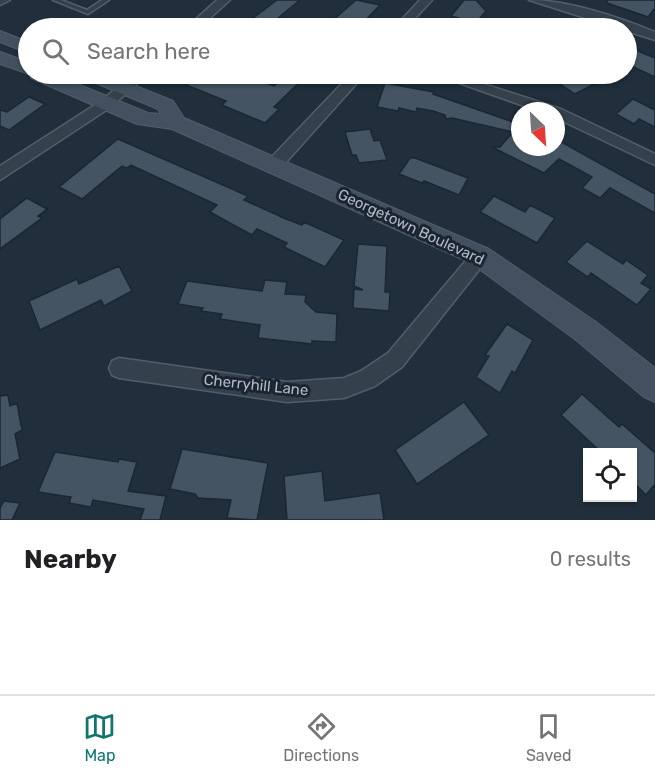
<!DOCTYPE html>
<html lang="en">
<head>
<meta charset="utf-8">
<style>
	:root { --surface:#fff; --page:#f6f6f6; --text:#202124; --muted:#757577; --line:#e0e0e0; --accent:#0f766e }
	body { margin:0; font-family:Rubik,sans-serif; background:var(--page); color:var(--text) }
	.controls { position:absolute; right:18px; bottom:18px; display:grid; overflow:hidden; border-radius:0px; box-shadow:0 2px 4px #0004 }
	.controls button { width:54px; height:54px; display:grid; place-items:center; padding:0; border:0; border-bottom:2px solid var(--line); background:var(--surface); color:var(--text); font:30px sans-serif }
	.compass { position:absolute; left:511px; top:102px; width:54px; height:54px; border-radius:50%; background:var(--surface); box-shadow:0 2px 4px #0004; rotate:155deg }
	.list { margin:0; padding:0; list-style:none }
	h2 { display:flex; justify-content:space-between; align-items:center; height:78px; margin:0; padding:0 24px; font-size:26px }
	h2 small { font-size:20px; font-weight:400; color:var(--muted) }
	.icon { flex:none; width:33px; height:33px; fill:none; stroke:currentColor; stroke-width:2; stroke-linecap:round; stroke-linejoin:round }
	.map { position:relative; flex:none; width:655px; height:520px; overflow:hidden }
	.search { position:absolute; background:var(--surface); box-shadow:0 2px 4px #0004; left:18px; right:18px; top:18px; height:66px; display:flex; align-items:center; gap:15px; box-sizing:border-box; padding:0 21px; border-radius:33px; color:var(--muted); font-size:22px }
	.sheet { height:174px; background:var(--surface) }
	nav { display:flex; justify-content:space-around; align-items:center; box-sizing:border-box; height:84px; border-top:2px solid var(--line); background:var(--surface); font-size:16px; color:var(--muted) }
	nav a { display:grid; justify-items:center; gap:3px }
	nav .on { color:var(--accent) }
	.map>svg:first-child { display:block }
</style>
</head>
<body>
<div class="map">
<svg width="655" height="520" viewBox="0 0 655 520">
	<rect width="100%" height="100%" fill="#202f3b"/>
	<!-- building -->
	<path fill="#445462" stroke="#1b2732" stroke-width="1.5" d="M277 0H300L266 28H240Z
		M356 0 380 5 358 28H324Z
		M464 0H476L486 11 476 23 451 16Z
		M607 0H655V8L648 17 607 3Z
		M633 49 655 58V77L627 64V54Z
		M159 74H241L274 86 287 74H308L274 107 279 109 265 123 222 105 226 101Z
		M545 74H581L598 82 575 94Z
		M385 83 434 92 433 94 519 124 520 147H556V139L655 194V213L610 188 600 198 582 188 592 177 559 159 544 173 492 147H500L513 132 452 118 446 119 445 115 433 111 417 108 416 112 399 108 398 111 377 107Z
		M29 97 45 104 9 130 0 126V110L7 112Z
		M633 99 655 110V127L639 119 634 124 616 114Z
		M370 129 374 141 380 140 387 160 359 163 356 155H352L345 132Z
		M118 139 248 196 244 200 286 219 302 225 304 222 344 240 325 267 284 247 287 243 257 229 252 235 237 227 210 212 217 205 131 165 127 168 122 166 82 199 59 187Z
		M410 158H415L468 178 459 195 424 181 422 183 399 174Z
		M494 196 525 212 530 205 555 218 537 243 480 212Z
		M27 198 47 209 38 216 42 218 0 249V219Z
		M587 241 623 264 626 260 648 275 641 283 651 289 637 305 591 273 588 277 566 262Z
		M358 244 387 246 385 292H390L389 311 353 308 354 289 363 290 354 286Z
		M119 266 132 291 104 306 101 300 40 330 29 301 77 279 79 284Z
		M265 280 287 282 285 294 306 295 305 302 316 312 337 314 336 342 312 341V344L258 338 260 325 220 319 222 314 201 311 203 308 178 304 187 281 262 291Z
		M507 324 533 340 515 373 512 371 500 393 476 377 489 356 485 355Z
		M582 394 619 427 622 424 655 453V484L646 495 633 482V453H602L561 415Z
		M8 395 10 406 17 403 22 430 15 434 20 459 0 468V396Z
		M464 402 489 435 417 484 395 450Z
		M182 449 268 463 257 520 227 518 231 500 198 498 195 494 170 489Z
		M55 452 118 462 119 459 137 462 128 491 166 496 160 520H140L144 509 93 500 91 507 69 503 71 497 38 492Z
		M322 471 325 501 380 493 384 520H287L284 476Z
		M4 501 20 503 12 520H0V508Z"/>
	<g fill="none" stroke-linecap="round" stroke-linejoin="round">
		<!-- lane casing -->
		<g stroke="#525e69" stroke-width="3">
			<path id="lane" d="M53 0H61L87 10 102 0H109L88 14Z"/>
		</g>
		<!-- street casing -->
		<g stroke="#525e69" stroke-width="3">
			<path id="street" d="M0 0H10L0 5Z
				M217 0H230L199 28H186Z
				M420 0H432L406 28H394Z
				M529 0C568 0 619 17 655 32V40Z
				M134 74H148L111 107 0 180V166L101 101Z
				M351 74H365L280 169H268L266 165 268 161Z
				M434 74H453L561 109 655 154V165L556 118V111H538Z
				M480 249 486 251 489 256 486 261 402 367 375 386 344 398 287 402 119 378 112 375 109 368 112 361 119 358 287 382 344 378 361 371 388 353 474 251Z"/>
		</g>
		<!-- secondary casing -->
		<g stroke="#525e69" stroke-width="2">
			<path id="secondary" d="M0 31 28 42V53L0 42Z
				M0 52 28 62V74H53L148 113 161 114 158 109 84 78 82 74H106L173 101 184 118 489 249 596 322 655 368V402L644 397 576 340 471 263 172 129 137 124 31 78 29 74 0 64Z"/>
		</g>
		<!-- lane -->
		<use href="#lane" fill="#34404b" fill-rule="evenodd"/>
		<!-- street -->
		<use href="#street" fill="#34404b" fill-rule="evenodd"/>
		<!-- secondary -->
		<use href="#secondary" fill="#42505f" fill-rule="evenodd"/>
	</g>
	<g text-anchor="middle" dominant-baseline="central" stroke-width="6" stroke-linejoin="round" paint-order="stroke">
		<!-- street labels -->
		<g font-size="15" fill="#afbbc7" stroke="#1a2530">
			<text transform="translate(411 227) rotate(25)">Georgetown Boulevard</text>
			<text transform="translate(256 385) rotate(6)">Cherryhill Lane</text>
		</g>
	</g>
</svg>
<div class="controls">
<button><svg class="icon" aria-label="locate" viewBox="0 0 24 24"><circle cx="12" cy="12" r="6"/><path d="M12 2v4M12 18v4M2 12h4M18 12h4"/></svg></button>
</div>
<svg class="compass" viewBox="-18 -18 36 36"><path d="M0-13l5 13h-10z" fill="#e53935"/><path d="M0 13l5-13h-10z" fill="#757577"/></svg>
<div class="search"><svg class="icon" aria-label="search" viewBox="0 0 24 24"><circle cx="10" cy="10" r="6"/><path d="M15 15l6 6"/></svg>Search here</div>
</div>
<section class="sheet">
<h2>Nearby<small>0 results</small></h2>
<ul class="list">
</ul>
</section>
<nav>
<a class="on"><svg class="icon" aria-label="map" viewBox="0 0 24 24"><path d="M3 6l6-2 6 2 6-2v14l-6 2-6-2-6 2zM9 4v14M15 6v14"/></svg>Map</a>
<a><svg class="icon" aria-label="directions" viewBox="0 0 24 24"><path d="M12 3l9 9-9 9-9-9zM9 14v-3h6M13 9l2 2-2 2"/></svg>Directions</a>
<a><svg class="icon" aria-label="saved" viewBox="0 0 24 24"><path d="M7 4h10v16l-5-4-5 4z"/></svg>Saved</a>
</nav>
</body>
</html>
